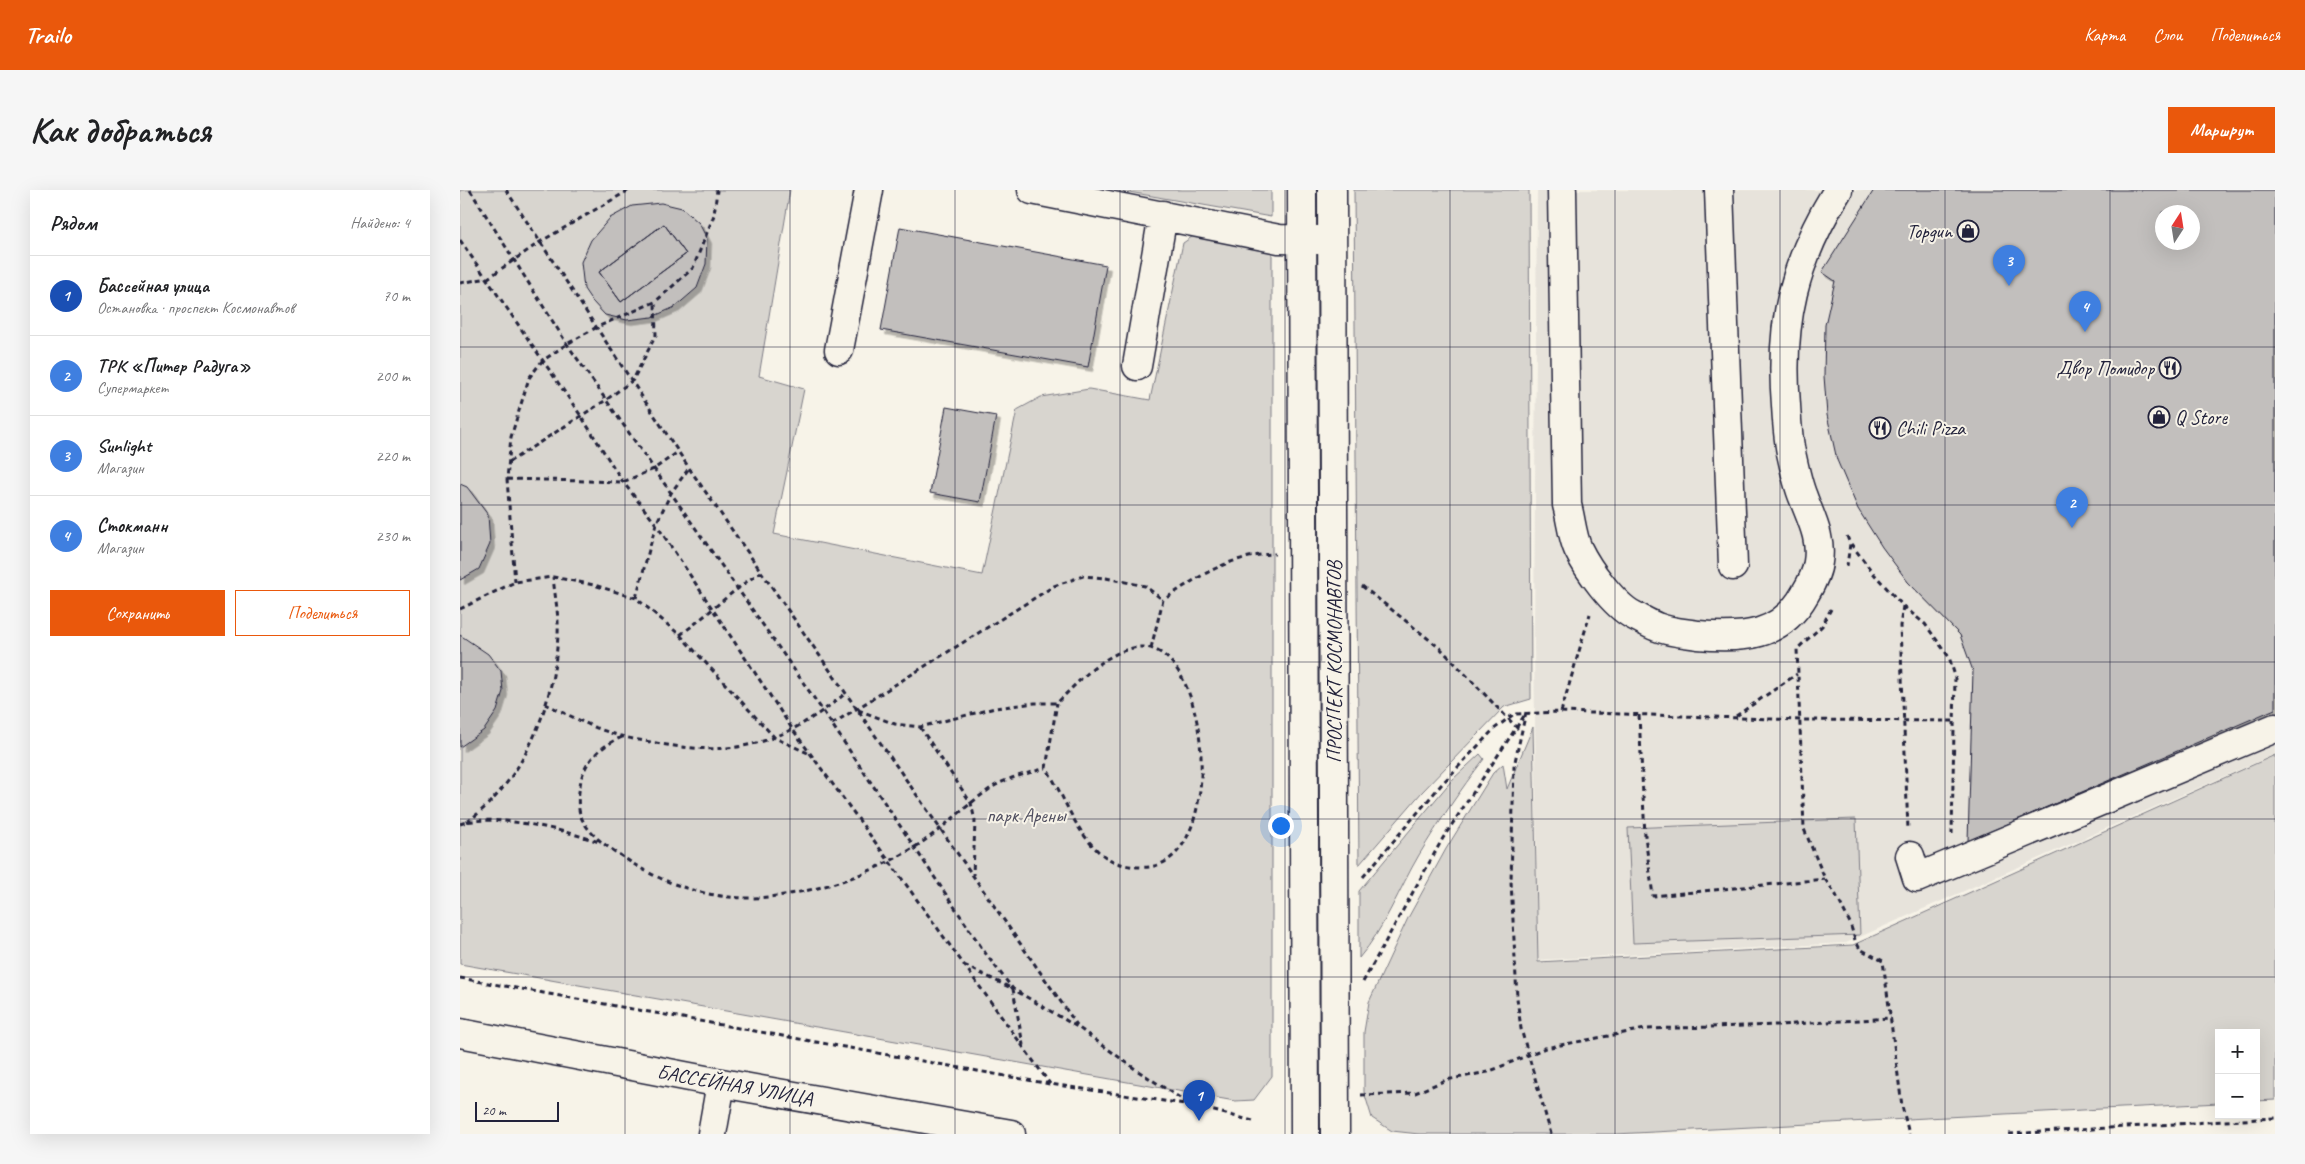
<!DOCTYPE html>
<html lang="ru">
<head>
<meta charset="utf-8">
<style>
	:root { --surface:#fff; --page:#f6f6f6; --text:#202124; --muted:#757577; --line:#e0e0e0; --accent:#ea580c }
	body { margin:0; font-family:Caveat,sans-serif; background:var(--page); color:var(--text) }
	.controls { position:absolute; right:15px; bottom:15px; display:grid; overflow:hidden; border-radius:0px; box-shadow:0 5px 20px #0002 }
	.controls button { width:45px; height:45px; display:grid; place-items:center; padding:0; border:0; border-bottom:1px solid var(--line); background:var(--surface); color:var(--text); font:25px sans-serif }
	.compass { position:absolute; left:1695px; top:15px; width:45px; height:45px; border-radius:50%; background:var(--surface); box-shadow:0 5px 20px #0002; rotate:12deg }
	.scale { position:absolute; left:15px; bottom:12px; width:84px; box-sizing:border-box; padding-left:5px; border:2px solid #22223b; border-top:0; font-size:14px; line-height:18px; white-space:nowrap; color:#22223b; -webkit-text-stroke:4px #f7f3e8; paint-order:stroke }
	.you { position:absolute; left:820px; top:635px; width:18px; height:18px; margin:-12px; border:4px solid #fff; border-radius:50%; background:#1a73e8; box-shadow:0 0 0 8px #1a73e833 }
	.badge { display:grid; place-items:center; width:32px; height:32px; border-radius:50%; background:var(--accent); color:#fff; font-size:16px; font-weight:700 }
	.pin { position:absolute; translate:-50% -41px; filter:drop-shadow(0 1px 2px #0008) }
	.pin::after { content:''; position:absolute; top:26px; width:18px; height:15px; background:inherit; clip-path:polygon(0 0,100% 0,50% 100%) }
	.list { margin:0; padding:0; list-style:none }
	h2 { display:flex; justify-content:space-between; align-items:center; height:65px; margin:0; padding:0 20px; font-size:21px }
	h2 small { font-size:16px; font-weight:400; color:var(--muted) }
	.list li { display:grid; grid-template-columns:32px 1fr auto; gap:15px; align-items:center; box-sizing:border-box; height:80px; padding:0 20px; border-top:1px solid var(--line) }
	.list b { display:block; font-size:19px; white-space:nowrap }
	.list p { margin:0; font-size:16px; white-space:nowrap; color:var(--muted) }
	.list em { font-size:16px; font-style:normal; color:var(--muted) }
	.actions { display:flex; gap:10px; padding:15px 20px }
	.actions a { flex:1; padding:11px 0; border:1px solid var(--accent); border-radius:0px; text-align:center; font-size:18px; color:var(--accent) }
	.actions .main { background:var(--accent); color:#fff }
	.map { position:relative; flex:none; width:1815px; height:944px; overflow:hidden; border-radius:0px }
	header { display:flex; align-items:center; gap:30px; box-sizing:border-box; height:70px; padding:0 25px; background:var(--accent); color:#fff }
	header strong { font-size:24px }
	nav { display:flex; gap:28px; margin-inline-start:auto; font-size:18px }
	.intro { display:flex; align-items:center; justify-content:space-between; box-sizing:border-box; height:120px; padding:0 30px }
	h1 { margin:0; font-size:35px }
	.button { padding:12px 22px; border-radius:0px; background:var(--accent); color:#fff; font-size:18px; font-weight:700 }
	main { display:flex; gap:30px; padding:0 30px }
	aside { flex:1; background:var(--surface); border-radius:0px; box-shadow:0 5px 20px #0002 }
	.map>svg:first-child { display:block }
</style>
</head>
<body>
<header>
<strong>Trailo</strong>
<nav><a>Карта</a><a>Слои</a><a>Поделиться</a></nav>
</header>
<div class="intro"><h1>Как добраться</h1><a class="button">Маршрут</a></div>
<main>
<aside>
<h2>Рядом<small>Найдено: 4</small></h2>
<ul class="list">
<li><span class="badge" style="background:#1a4fb4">1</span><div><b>Бассейная улица</b><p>Остановка · проспект Космонавтов</p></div><em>70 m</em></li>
<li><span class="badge" style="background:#3f7fe0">2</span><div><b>ТРК «Питер Радуга»</b><p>Супермаркет</p></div><em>200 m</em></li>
<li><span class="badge" style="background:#3f7fe0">3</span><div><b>Sunlight</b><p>Магазин</p></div><em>220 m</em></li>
<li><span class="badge" style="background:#3f7fe0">4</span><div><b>Стокманн</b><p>Магазин</p></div><em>230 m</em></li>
</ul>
<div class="actions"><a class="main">Сохранить</a><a>Поделиться</a></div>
</aside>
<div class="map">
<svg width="1815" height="944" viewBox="0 0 1815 944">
	<defs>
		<filter id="shadow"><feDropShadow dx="4.5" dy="4.5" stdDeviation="0" flood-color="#0004"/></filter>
	</defs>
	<rect width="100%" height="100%" fill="#f7f3e8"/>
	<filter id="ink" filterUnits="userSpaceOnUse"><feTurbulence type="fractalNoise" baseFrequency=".02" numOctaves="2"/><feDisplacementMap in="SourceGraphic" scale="10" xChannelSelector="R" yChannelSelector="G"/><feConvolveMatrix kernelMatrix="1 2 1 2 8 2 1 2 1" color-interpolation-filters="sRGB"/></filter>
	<g filter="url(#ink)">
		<!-- built -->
		<path fill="#e7e3db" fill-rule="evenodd" d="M1077 0H1815V564L1386 753 1078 770 1074 453ZM1702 22H1732V52H1702Z"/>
		<!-- green -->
		<path fill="#d8d5cf" stroke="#7d7c85" d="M0 0H330L299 186 344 199 314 344 522 385 557 220 581 207 629 199 690 210 723 53 742 40 812 57V886L794 910 775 911 0 774Z
			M658 0H811V27Z
			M894 0H1069L1071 509 1044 517 962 602 899 675Z
			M1073 537 1078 772 1393 755 1815 565V910L1796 911V843H1759V913L1155 944H959L932 941 912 928 904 902V842L909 812 948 728 986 659 1033 583 1043 574 1047 599Z
			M1020 564 1024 569C1000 600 979 632 959 665 939 699 925 738 899 768V701L992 590Z
			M1396 629 1400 745 1173 753 1168 638Z"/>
		<!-- building -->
		<path fill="#c2bfbd" stroke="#22223b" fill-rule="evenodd" filter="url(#shadow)" d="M1414 0H1815V519L1508 651 1513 481 1500 445 1448 392 1422 357 1398 319 1377 270 1367 225 1364 186 1365 135 1375 91 1362 82ZM1702 22H1732V52H1702Z
			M201 13 222 18 239 33 247 49 246 74 237 98 215 117 192 127 167 130 145 125 132 111 124 99 121 72 131 50 150 28 172 16ZM204 34 226 64 161 112 139 82Z
			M204 34 226 64 161 112 139 82Z
			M440 37 646 75 628 177 421 140Z
			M486 217 536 226 520 312 470 303Z
			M0 294 7 297 28 325 30 354 19 379 0 390Z
			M0 445 28 464 41 481 43 501 37 521 24 540 0 557Z"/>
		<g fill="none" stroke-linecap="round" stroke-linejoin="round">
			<!-- minor casing -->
			<g stroke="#22223b" stroke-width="31">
				<path id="minor" d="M572 0 819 49 861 50
					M842 0 845 944
					M872 0 875 944
					M1102 0 1107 315C1111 329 1112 346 1118 359 1128 380 1154 415 1173 425 1181 429 1189 434 1197 437 1209 442 1225 443 1238 445 1283 449 1321 447 1345 404 1351 394 1357 383 1358 372 1362 348 1351 329 1343 307 1338 295 1335 281 1332 267 1328 251 1327 232 1326 215 1319 132 1334 71 1378 0
					M1259 0 1273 376
					M379 160 409 0
					M677 176 703 25
					M1450 666 1457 688 1815 538
					M0 843 261 893 551 944
					M252 944 261 893"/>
			</g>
			<!-- path -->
			<path stroke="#22223b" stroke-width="3" stroke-dasharray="5 4" stroke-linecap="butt" d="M10 0 107 154 363 521 528 767 553 799 619 838 678 881 731 915
				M46 0 231 281 617 835
				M0 50 121 226 163 292 196 334 333 540 429 671 590 894
				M0 93 28 88 80 52 169 0
				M49 272 146 210 173 190 196 145 195 112
				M47 289 163 292 194 279 218 262
				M1387 346 1390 354 1387 376
				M1391 354 1414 384 1443 416 1465 434 1489 467 1495 486 1492 644
				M55 392 47 289 51 247 69 188 82 171 107 154 137 137 195 112 233 78 254 25 257 0
				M902 396 981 459 1061 542
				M176 408 196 334 211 303 229 278
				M1443 416 1440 436 1448 640
				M0 419 55 392 93 387 134 395 176 408 220 445 315 548 350 564
				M1371 419 1362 436 1337 459 1344 639 1365 689 1376 705 1390 733 1395 750 1400 759 1423 771 1442 916 1449 944
				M220 445C248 425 272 400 301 382
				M691 458 703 410C740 386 769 365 815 364
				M85 514C106 523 126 535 148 542 163 548 180 550 196 553 276 568 323 554 386 503
				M398 520 435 534 460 537 535 518 575 513H597C618 492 642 465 673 458 753 439 772 686 679 677 663 676 650 672 638 661 613 638 604 605 586 578L597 513
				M1066 522 1054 576 1051 691 1057 808 1061 839 1091 944
				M1101 522 1130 424
				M1179 525 1185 646 1193 706 1365 689
				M1276 526 1337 484
				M372 534 594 396 623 386 646 388 685 396 703 410
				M460 537 511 613 515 631 513 685
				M162 547C141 556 123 571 120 596 118 606 117 619 122 629 130 645 146 656 160 665 205 697 261 714 317 706 366 699 413 683 455 657 484 639 507 613 536 595 550 587 570 583 586 578
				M7 632C65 590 94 515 98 445 99 425 95 407 93 387
				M0 634C31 622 110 641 141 653
				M903 687 981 595 1034 539 1054 524 1101 522 1342 530 1496 531
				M504 775 553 799 563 855
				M0 788 590 894 731 915 793 931
				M903 792 983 648 1064 526
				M901 905 955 903 986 890 1028 882 1085 858 1185 839 1318 835 1431 828
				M1549 944 1815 928"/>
			<!-- minor -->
			<use href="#minor" stroke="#f7f3e8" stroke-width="28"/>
		</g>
	</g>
	<!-- grid -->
	<path fill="none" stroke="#22223b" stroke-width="1" stroke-opacity="0.55" d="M165 0V944M330 0V944M495 0V944M660 0V944M825 0V944M990 0V944M1155 0V944M1320 0V944M1485 0V944M1650 0V944M0 157H1815M0 315H1815M0 472H1815M0 629H1815M0 787H1815"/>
	<!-- icons -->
	<defs>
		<g id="shop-ring" transform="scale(1.125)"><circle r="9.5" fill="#f7f3e8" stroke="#22223b" stroke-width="1.5"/><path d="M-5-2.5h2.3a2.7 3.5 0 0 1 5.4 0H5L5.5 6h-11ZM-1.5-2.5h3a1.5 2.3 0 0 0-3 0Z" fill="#22223b"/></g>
		<g id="restaurant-ring" transform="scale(1.125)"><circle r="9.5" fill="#f7f3e8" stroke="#22223b" stroke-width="1.5"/><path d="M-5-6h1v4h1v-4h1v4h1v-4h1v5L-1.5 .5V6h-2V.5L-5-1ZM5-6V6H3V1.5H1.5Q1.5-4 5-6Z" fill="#22223b"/></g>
	</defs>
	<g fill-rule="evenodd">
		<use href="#shop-ring" x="1508" y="41"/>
		<use href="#restaurant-ring" x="1710" y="178"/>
		<use href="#shop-ring" x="1699" y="227"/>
		<use href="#restaurant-ring" x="1420" y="238"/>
	</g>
	<g text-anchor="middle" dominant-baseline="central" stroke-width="4" stroke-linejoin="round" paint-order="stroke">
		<!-- poi labels -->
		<g font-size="20" fill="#22223b" stroke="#f7f3e8" text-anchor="end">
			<text x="1492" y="41">Topgun</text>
			<text x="1694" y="178">Двор Помидор</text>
			<text x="1715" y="227" text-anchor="start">Q Store</text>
			<text x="1436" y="238" text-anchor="start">Chili Pizza</text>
		</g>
		<!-- street labels -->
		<g font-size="20" fill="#22223b" stroke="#f7f3e8">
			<text transform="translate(874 472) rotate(-90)">ПРОСПЕКТ КОСМОНАВТОВ</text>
			<text transform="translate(275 895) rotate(10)">БАССЕЙНАЯ УЛИЦА</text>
		</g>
		<!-- park labels -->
		<g font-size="20" fill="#504f60" stroke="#f7f3e8">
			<text x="566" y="625">парк Арены</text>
		</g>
	</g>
</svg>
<div class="controls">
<button>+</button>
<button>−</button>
</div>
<svg class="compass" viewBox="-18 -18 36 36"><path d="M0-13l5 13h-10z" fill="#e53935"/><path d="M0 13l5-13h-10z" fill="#757577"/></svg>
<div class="scale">20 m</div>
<div class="you"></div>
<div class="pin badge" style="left:739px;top:931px;background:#1a4fb4">1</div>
<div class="pin badge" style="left:1612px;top:338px;background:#3f7fe0">2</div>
<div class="pin badge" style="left:1549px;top:96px;background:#3f7fe0">3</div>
<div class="pin badge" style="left:1625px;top:142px;background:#3f7fe0">4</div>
</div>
</main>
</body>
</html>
